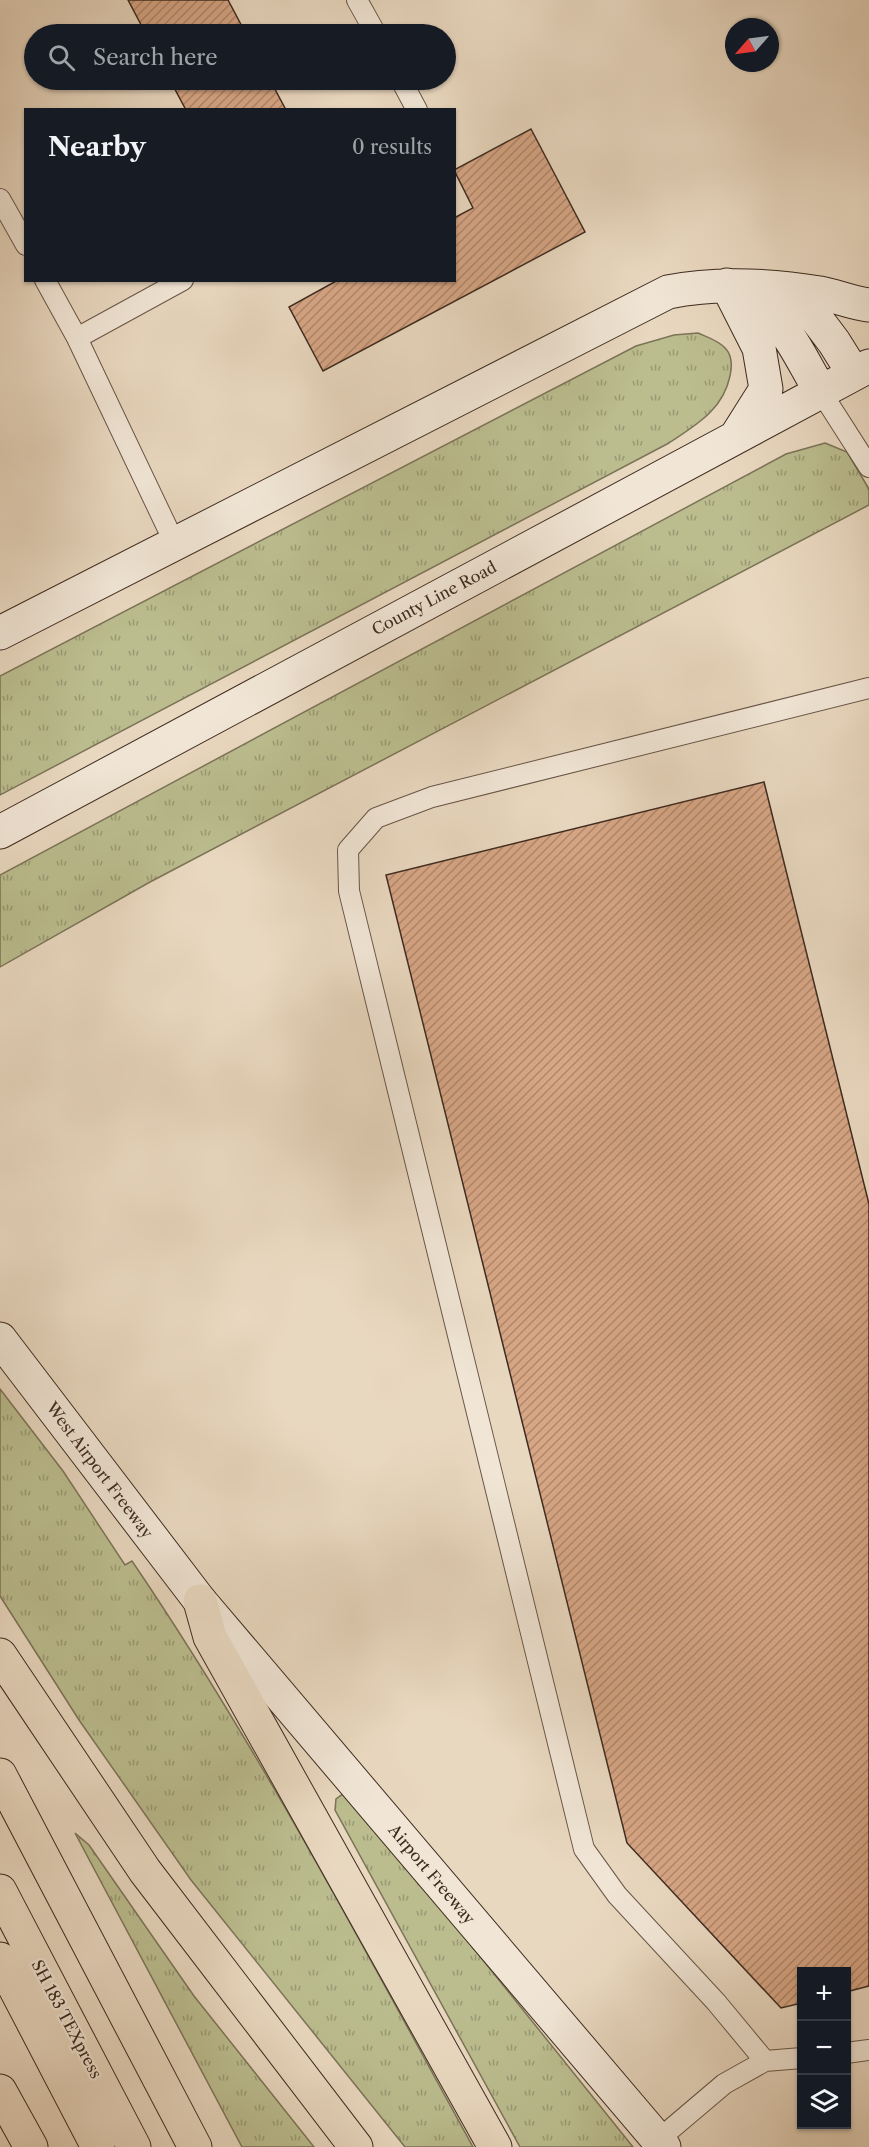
<!DOCTYPE html>
<html lang="en">
<head>
<meta charset="utf-8">
<style>
	:root { --surface:#171b24; --page:#20242c; --text:#f1f3f6; --muted:#9ea1a6; --line:#363941 }
	body { margin:0; font-family:"Libre Caslon Text",serif; background:var(--page); color:var(--text) }
	.controls { position:absolute; right:18px; bottom:18px; display:grid; overflow:hidden; border-radius:0px; box-shadow:0 2px 4px #0004 }
	.controls button { width:54px; height:54px; display:grid; place-items:center; padding:0; border:0; border-bottom:2px solid var(--line); background:var(--surface); color:var(--text); font:30px sans-serif }
	.compass { position:absolute; left:725px; top:18px; width:54px; height:54px; border-radius:50%; background:var(--surface); box-shadow:0 2px 4px #0004; rotate:242deg }
	.list { margin:0; padding:0; list-style:none }
	h2 { display:flex; justify-content:space-between; align-items:center; height:78px; margin:0; padding:0 24px; font-size:26px }
	h2 small { font-size:20px; font-weight:400; color:var(--muted) }
	.icon { flex:none; width:33px; height:33px; fill:none; stroke:currentColor; stroke-width:2; stroke-linecap:round; stroke-linejoin:round }
	.map { position:relative; flex:none; width:869px; height:2147px; overflow:hidden }
	.search { position:absolute; background:var(--surface); box-shadow:0 2px 4px #0004; left:24px; top:24px; width:432px; height:66px; display:flex; align-items:center; gap:15px; box-sizing:border-box; padding:0 21px; border-radius:33px; color:var(--muted); font-size:22px }
	.panel { position:absolute; background:var(--surface); box-shadow:0 2px 4px #0004; left:24px; top:108px; width:432px; height:174px; border-radius:0px }
	.map>svg:first-child { display:block }
</style>
</head>
<body>
<div class="map">
<svg width="869" height="2147" viewBox="0 0 869 2147">
	<defs>
		<pattern id="grass-tufts" width="24" height="20" patternUnits="userSpaceOnUse" patternTransform="scale(1.5)"><rect width="24" height="20" fill="#bbbd8f"/><path d="M3 7l-1-3M5 7V3M7 7l1-3M15 17l-1-3M17 17v-4M19 17l1-3" fill="none" stroke="#999a74"/></pattern>
		<pattern id="building-hatch" width="6" height="6" patternUnits="userSpaceOnUse" patternTransform="scale(1.5)"><rect width="6" height="6" fill="#d7a685"/><path d="M-1 1l2-2M0 6l6-6M5 7l2-2" fill="none" stroke="#b0876c"/></pattern>
	</defs>
	<rect width="100%" height="100%" fill="#e9d8c0"/>
	<filter id="stains"><feTurbulence type="fractalNoise" baseFrequency=".00333" numOctaves="4"/><feColorMatrix values="0 0 0 0 .2 0 0 0 0 .09 0 0 0 0 .02 0 0 0 .5 -.17"/></filter>
	<radialGradient id="worn" r=".72"><stop offset=".6" stop-color="#630" stop-opacity="0"/><stop offset="1" stop-color="#630" stop-opacity=".3"/></radialGradient>
	<!-- grass -->
	<path fill="url(#grass-tufts)" stroke="#7c7458" stroke-width="1.5" d="M698 333C707 337 720 341 726 349 733 357 732 367 730 376 723 410 696 425 669 443L0 795V676L636 346 674 335Z
		M825 443 847 452 869 489V505L150 882 0 967V875L786 454Z
		M0 1389 63 1471 125 1565 132 1561C259 1748 364 1949 473 2147H405L191 1880 79 1720 0 1596Z
		M343 1794 361 1808 633 2147H520L335 1810 336 1799Z
		M75 1833 89 1845 194 1996 314 2147H242Z"/>
	<!-- building -->
	<path fill="url(#building-hatch)" stroke="#3e2b20" stroke-width="1.5" d="M128 0H228L246 34H146Z
		M170 80H270L286 110H186Z
		M531 129 585 232 323 371 289 307 338 280H454V218L473 208 454 170Z
		M764 782 869 1204V1986L846 1992V1972H802V2003L781 2008 627 1843 386 875Z"/>
	<g fill="none" stroke-linecap="round" stroke-linejoin="round">
		<!-- lane casing -->
		<g stroke="#695648" stroke-width="22">
			<path id="lane" d="M357 0 376 34
				M401 80 417 110
				M0 199 26 245
				M45 280 77 338 175 544
				M77 338 183 280
				M821 392 869 467
				M846 2053 869 2050
				M765 2061 716 2002 617 1895 584 1849 349 891 348 850 376 818 432 797 869 688
				M658 2140 724 2084 765 2061 802 2058"/>
		</g>
		<!-- secondary casing -->
		<g stroke="#3e2b20" stroke-width="35">
			<path id="secondary" d="M727 285 759 348 766 389 737 435
				M742 292C782 311 799 356 821 392
				M779 296 803 301 834 342 854 374
				M0 633 668 292C717 282 770 285 820 293 836 296 852 303 869 305
				M0 832 869 366
				M0 1339 200 1601 664 2147"/>
		</g>
		<!-- highway casing -->
		<g stroke="#3e2b20" stroke-width="35">
			<path id="highway" d="M200 1601 210 1637 495 2147
				M0 1655 145 1871 356 2147
				M0 1775 195 2147
				M0 1891 134 2147
				M0 1959 98 2147
				M0 2091 31 2147"/>
		</g>
		<!-- lane -->
		<use href="#lane" stroke="#f1e6d6" stroke-width="20"/>
		<!-- secondary -->
		<use href="#secondary" stroke="#f1e6d6" stroke-width="33"/>
		<!-- highway -->
		<use href="#highway" stroke="#e9d8c0" stroke-width="33"/>
	</g>
	<g text-anchor="middle" dominant-baseline="central" stroke-width="4.5" stroke-linejoin="round" paint-order="stroke">
		<!-- street labels -->
		<g font-size="16" fill="#3e2b20" stroke="#f1e6d6">
			<text transform="translate(434 598) rotate(-28)">County Line Road</text>
			<text transform="translate(100 1470) rotate(53)">West Airport Freeway</text>
			<text transform="translate(432 1874) rotate(50)">Airport Freeway</text>
			<text transform="translate(67 2019) rotate(62)">SH 183 TEXpress</text>
		</g>
	</g>
	<rect width="100%" height="100%" filter="url(#stains)"/>
	<rect width="100%" height="100%" fill="url(#worn)"/>
</svg>
<div class="controls">
<button>+</button>
<button>−</button>
<button><svg class="icon" aria-label="layers" viewBox="0 0 24 24"><path d="M12 4l9 5-9 5-9-5zM3 14l9 5 9-5"/></svg></button>
</div>
<svg class="compass" viewBox="-18 -18 36 36"><path d="M0-13l5 13h-10z" fill="#e53935"/><path d="M0 13l5-13h-10z" fill="#9ea1a6"/></svg>
<div class="search"><svg class="icon" aria-label="search" viewBox="0 0 24 24"><circle cx="10" cy="10" r="6"/><path d="M15 15l6 6"/></svg>Search here</div>
<section class="panel">
<h2>Nearby<small>0 results</small></h2>
<ul class="list">
</ul>
</section>
</div>
</body>
</html>
